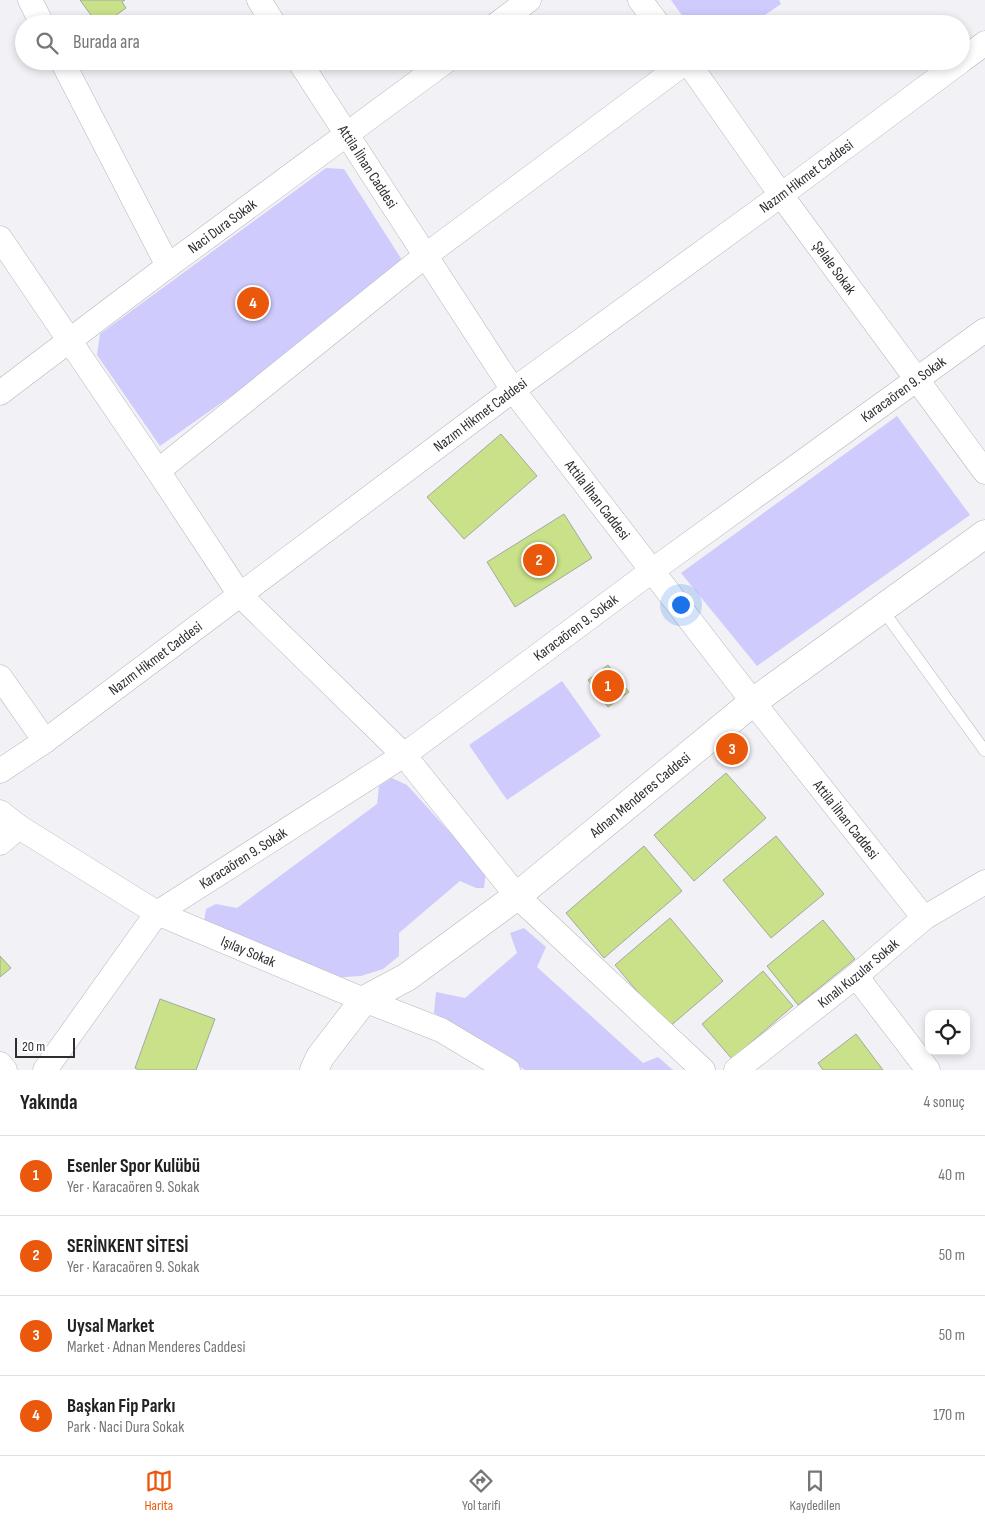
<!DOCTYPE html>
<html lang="tr">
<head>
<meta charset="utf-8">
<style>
	:root { --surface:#fff; --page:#f2f2f2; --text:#222; --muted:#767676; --line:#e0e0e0; --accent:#ea580c }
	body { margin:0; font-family:"Sofia Sans Condensed",sans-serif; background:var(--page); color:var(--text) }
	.controls { position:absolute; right:15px; bottom:15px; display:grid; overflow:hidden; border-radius:10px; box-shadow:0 2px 8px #0003 }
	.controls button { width:45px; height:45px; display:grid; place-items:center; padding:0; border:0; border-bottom:1px solid var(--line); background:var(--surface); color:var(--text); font:25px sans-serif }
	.scale { position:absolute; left:15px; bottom:12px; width:60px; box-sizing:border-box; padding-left:5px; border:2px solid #2e2e30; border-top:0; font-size:14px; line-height:18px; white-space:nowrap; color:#2e2e30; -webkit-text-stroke:4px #fff; paint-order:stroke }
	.you { position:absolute; left:680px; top:604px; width:18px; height:18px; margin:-12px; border:4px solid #fff; border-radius:50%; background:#1a73e8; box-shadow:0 0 0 8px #1a73e833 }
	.badge { display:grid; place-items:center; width:32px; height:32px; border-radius:50%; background:var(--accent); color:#fff; font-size:16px; font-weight:700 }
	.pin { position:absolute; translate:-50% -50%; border:2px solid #fff; box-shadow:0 1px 5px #0006 }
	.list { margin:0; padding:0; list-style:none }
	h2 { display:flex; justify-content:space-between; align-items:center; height:65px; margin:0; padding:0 20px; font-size:21px }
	h2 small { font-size:16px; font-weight:400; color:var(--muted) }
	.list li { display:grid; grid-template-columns:32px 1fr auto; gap:15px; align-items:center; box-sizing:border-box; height:80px; padding:0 20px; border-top:1px solid var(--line) }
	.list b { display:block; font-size:19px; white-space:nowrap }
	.list p { margin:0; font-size:16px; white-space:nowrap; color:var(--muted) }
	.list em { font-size:16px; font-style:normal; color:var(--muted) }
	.icon { flex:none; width:28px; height:28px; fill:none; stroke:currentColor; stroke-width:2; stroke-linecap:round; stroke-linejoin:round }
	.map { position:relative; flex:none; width:985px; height:1070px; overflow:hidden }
	.search { position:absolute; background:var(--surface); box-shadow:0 2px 8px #0003; left:15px; right:15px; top:15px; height:55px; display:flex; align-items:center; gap:12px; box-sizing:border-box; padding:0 18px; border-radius:28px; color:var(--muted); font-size:19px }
	.sheet { height:385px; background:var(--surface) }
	nav { display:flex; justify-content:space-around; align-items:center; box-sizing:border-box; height:70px; border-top:1px solid var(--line); background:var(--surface); font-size:14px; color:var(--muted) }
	nav a { display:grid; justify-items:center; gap:2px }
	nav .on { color:var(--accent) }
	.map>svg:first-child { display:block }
</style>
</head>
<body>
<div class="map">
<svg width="985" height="1070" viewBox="0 0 985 1070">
	<rect width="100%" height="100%" fill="#f1f1f6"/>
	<!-- green -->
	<path fill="#cfccfd" d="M671 0H779L781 4 752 24H688Z
		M326 168 344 169 409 271 160 446 97 355 100 334Z
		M897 416 970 515 757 666 681 573Z
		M562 681 601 736 507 800 469 745Z
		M392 778 407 785 486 872 484 888H476L460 881 399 933V956L383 969 361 976 330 978 203 928 206 909 216 904 237 908 377 804 379 786Z
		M524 928 546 947 537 967 643 1063 658 1057 673 1070H525L434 1013 436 992 465 998 517 953 510 933Z"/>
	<!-- building -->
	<path fill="#c9e189" stroke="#a5a7a2" d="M80 0H125L122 2 126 8 105 23 101 18 96 22Z
		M501 434 537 476 464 539 427 497Z
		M564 514 592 558 515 607 487 562Z
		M608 665 629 692 608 707 588 680Z
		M726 773 766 818 694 881 654 835Z
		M776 836 824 894 771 938 723 880Z
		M644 846 682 891 604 958 566 913Z
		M670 918 723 981 668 1028 615 965Z
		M823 920 855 959 798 1005 767 966Z
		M0 956 11 968 0 977Z
		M763 971 793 1006 732 1059 702 1024Z
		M160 999 215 1019 196 1070H139L135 1068Z
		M856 1034 883 1070H823L818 1063Z"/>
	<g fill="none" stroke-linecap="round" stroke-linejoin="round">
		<!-- service casing -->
		<g stroke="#b6b6bb" stroke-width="12">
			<path id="service" d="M882 609 985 751"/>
		</g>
		<!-- minor casing -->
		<g stroke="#b6b6bb" stroke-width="25">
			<g id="minor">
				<path d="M30 0 42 24"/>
				<path d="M259 0 274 24"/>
				<path d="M640 0 658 24"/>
				<path d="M497 24 529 0"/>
				<path d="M62 61 168 266"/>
				<path id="s1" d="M299 61 513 390 753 702 924 918"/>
				<path id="s2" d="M687 61 781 195 985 472"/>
				<path d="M961 61 985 43"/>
				<path d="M0 238 158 471 240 595 404 755 517 896 703 1070"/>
				<path id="s3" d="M0 393 168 266 446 61"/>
				<path d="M158 471 425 256 687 61"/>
				<path d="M0 677 45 741"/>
				<path id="s4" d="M0 771 45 741 513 390 781 195 961 61"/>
				<path id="s5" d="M0 812 19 827 157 913 364 1000 441 1030 508 1070"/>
				<path d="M0 843 19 827"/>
				<path d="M856 976 928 1070"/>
				<path d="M0 1064 5 1070"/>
				<path id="s6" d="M45 1070 157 913 404 755 653 570 985 330"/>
				<path id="s7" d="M736 1070 856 976 924 918 985 882"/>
			</g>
		</g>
		<!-- tertiary casing -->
		<g stroke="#b6b6bb" stroke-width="29">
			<g id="tertiary">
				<path id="s8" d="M314 1070 320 1057 364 1000 407 977 517 896 753 702 985 534"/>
			</g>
		</g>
		<!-- service -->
		<use href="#service" stroke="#fff" stroke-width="11"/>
		<!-- minor -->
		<use href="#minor" stroke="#fff" stroke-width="24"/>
		<!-- tertiary -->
		<use href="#tertiary" stroke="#fff" stroke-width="28"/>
	</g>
	<g text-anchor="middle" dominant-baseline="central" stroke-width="4.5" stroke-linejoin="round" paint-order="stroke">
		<!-- street labels -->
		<g font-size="15" fill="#2e2e30" stroke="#fff">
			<text stroke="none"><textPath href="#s1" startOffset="126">Attila İlhan Caddesi</textPath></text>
			<text stroke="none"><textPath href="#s4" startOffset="1002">Nazım Hikmet Caddesi</textPath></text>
			<text stroke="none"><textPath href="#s3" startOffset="278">Naci Dura Sokak</textPath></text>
			<text stroke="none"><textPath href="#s2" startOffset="254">Şelale Sokak</textPath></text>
			<text stroke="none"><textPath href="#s6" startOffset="1105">Karacaören 9. Sokak</textPath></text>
			<text stroke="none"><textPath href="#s4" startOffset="598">Nazım Hikmet Caddesi</textPath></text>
			<text stroke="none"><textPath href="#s1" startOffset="531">Attila İlhan Caddesi</textPath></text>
			<text stroke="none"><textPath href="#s6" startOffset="700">Karacaören 9. Sokak</textPath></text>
			<text stroke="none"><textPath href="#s4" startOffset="192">Nazım Hikmet Caddesi</textPath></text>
			<text stroke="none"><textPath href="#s8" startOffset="431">Adnan Menderes Caddesi</textPath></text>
			<text stroke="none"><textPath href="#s1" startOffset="936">Attila İlhan Caddesi</textPath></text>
			<text stroke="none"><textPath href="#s6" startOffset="295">Karacaören 9. Sokak</textPath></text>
			<text stroke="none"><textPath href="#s5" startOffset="286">Işılay Sokak</textPath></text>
			<text stroke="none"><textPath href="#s7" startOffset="156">Kınalı Kuzular Sokak</textPath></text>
		</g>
	</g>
</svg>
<div class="controls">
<button><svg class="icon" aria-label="locate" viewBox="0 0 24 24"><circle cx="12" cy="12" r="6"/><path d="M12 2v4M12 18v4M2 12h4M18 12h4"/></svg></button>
</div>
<div class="scale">20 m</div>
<div class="you"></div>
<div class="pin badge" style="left:608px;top:686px">1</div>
<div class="pin badge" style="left:539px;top:560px">2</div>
<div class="pin badge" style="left:732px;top:749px">3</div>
<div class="pin badge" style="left:253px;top:303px">4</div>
<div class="search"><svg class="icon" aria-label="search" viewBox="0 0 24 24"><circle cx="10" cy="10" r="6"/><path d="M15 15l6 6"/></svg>Burada ara</div>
</div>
<section class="sheet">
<h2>Yakında<small>4 sonuç</small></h2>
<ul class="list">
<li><span class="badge">1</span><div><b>Esenler Spor Kulübü</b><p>Yer · Karacaören 9. Sokak</p></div><em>40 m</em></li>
<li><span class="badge">2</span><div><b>SERİNKENT SİTESİ</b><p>Yer · Karacaören 9. Sokak</p></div><em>50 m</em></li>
<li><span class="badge">3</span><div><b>Uysal Market</b><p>Market · Adnan Menderes Caddesi</p></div><em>50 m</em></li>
<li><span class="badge">4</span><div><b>Başkan Fip Parkı</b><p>Park · Naci Dura Sokak</p></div><em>170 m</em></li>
</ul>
</section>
<nav>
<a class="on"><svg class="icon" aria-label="map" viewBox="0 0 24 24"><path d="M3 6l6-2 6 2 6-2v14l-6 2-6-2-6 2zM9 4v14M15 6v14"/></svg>Harita</a>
<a><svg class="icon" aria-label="directions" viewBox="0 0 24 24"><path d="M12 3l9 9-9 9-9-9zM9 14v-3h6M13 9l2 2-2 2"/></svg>Yol tarifi</a>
<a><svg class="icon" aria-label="saved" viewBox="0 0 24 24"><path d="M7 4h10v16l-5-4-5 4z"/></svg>Kaydedilen</a>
</nav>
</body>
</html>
